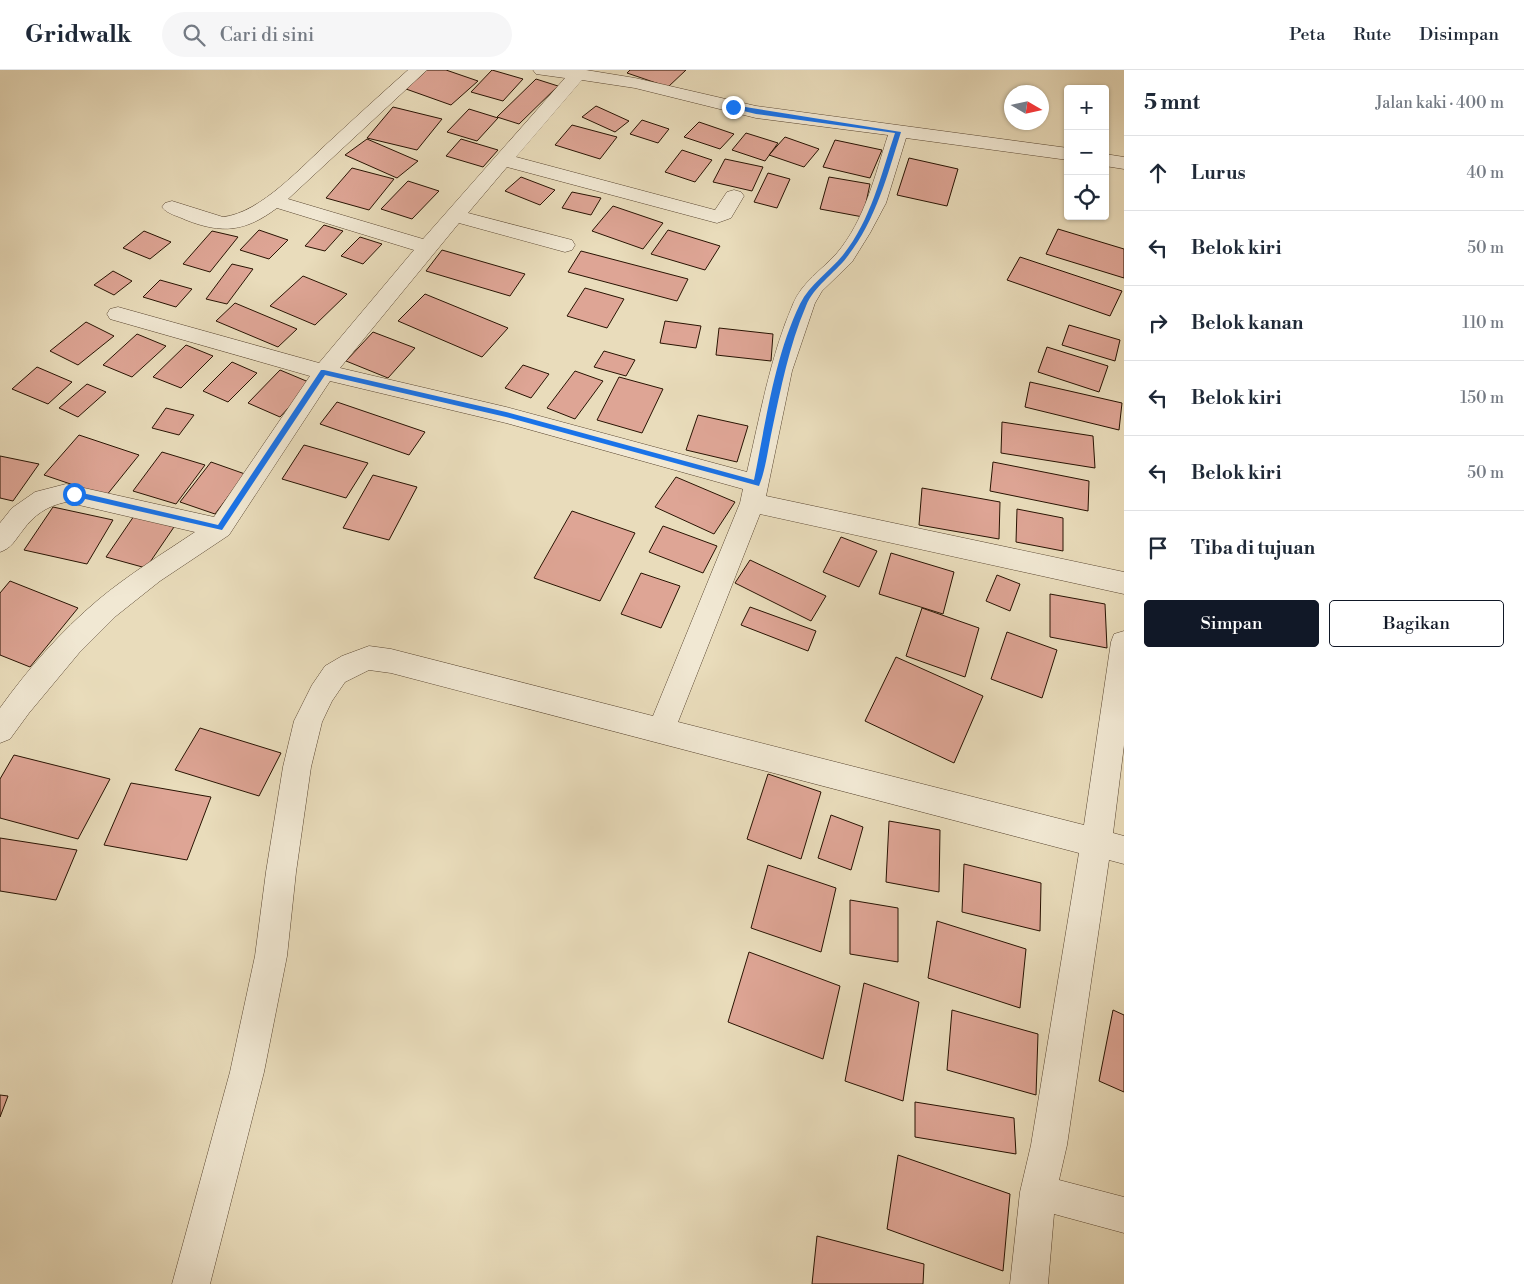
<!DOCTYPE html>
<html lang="id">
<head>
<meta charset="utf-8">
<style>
	:root { --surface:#fff; --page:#f6f6f7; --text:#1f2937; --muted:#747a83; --line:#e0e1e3; --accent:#111827 }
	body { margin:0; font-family:"Libre Bodoni",serif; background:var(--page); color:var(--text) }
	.controls { position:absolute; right:15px; top:15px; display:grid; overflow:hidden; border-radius:5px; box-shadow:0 1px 4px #0004 }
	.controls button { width:45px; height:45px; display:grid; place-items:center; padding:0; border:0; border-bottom:1px solid var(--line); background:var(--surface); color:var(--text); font:25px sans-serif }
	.compass { position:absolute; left:1004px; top:15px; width:45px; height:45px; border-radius:50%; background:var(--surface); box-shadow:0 1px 4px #0004; rotate:99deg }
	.stop { position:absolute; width:15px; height:15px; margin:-11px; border:4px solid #1a73e8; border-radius:50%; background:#fff }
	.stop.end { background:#1a73e8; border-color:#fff; box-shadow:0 1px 5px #0008 }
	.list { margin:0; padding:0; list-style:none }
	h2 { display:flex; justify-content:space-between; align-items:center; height:65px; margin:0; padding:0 20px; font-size:21px }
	h2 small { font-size:16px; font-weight:400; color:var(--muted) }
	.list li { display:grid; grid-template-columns:32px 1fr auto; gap:15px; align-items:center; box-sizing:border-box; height:75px; padding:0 20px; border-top:1px solid var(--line) }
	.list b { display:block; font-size:19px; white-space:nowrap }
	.list em { font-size:16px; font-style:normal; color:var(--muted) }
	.actions { display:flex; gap:10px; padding:15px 20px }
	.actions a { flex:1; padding:11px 0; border:1px solid var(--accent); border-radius:5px; text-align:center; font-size:18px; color:var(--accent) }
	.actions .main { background:var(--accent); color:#fff }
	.icon { flex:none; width:28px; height:28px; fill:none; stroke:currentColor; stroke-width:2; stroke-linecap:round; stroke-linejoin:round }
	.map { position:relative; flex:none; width:1124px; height:1214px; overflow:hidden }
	header { display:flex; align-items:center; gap:30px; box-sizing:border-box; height:70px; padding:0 25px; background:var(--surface); border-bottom:1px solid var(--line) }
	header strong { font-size:24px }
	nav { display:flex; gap:28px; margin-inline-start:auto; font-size:18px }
	.search { width:350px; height:45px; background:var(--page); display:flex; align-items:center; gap:12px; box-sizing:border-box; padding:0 18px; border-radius:28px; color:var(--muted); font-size:19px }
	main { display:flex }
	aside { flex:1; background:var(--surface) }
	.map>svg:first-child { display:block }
</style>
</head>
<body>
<header>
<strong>Gridwalk</strong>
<div class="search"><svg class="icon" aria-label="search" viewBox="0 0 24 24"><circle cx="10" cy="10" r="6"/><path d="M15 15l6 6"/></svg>Cari di sini</div>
<nav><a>Peta</a><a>Rute</a><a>Disimpan</a></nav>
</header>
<main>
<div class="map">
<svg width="1124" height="1214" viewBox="0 0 1124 1214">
	<rect width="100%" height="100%" fill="#e9dcbb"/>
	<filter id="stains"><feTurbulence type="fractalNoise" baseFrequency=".004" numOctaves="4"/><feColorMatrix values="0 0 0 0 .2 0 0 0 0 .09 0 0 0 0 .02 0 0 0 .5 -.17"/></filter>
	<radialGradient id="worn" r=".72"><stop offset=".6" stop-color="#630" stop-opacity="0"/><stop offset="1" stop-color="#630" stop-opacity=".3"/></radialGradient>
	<!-- building -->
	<path fill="#dea595" stroke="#281302" d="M427 0H446L478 11 451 35 406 19Z
		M492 0 523 9 503 31 471 22Z
		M630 0H686L668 17 627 3Z
		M536 9 558 16 519 54 497 47Z
		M596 36 629 51 615 62 582 47Z
		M393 37 442 49 417 80 367 68Z
		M469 39 498 48 477 71 447 62Z
		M642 50 669 59 658 73 630 64Z
		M699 52 734 64 720 79 684 67Z
		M572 55 617 67 600 89 555 75Z
		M746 63 778 73 765 91 732 80Z
		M785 67 819 79 804 97 769 85Z
		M367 69 418 91 397 108 345 85Z
		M461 69 498 80 483 97 446 86Z
		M835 70 882 80 870 108 823 97Z
		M682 80 712 90 695 112 665 102Z
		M909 88 958 99 947 136 897 125Z
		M725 89 763 97 752 121 713 112Z
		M352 98 394 109 369 140 326 128Z
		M768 103 790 109 777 138 754 132Z
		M521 107 555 120 540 135 505 121Z
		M829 107 870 114 863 147 820 139Z
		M408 111 439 121 412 149 381 139Z
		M572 122 601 128 591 145 562 138Z
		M613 136 663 153 643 179 592 161Z
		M324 155 343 161 325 181 305 176Z
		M1058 159 1124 179V208L1046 184Z
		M259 160 288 170 269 189 240 180Z
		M668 160 720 176 705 200 651 184Z
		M144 161 171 172 150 189 123 178Z
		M212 161 238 167 210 202 183 194Z
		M360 167 382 174 363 194 341 186Z
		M442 180 525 204 510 226 426 201Z
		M581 181 688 209 677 231 568 202Z
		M1020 187 1122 221 1110 246 1007 210Z
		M232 194 253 199 227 234 206 229Z
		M113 201 132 211 114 225 94 215Z
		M303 206 347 224 315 255 270 236Z
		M160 210 192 219 176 237 143 227Z
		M585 218 624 229 607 258 567 246Z
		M425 224 508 258 482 287 398 251Z
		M235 233 297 259 278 277 216 251Z
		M665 251 701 256 696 278 660 273Z
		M86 252 114 266 78 295 50 281Z
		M1069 255 1120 270 1115 291 1062 275Z
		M719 258 773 264 771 291 716 285Z
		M373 262 415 278 388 308 346 291Z
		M137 264 166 276 132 307 103 295Z
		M186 275 213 286 181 318 153 307Z
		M1047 277 1108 296 1099 322 1038 302Z
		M604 281 635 290 626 306 594 297Z
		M232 292 257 303 228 332 203 321Z
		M523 295 549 304 531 328 505 318Z
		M37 297 72 312 48 334 12 319Z
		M280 300 311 313 280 347 248 333Z
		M575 301 603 311 575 349 547 338Z
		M619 307 663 319 642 363 597 350Z
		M1030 312 1122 333 1119 360 1025 337Z
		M87 314 106 322 78 347 59 338Z
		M337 332 425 362 409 385 320 354Z
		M166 338 194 345 179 365 152 358Z
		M698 345 748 356 737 392 686 380Z
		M1002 352 1093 366 1095 398 1001 383Z
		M79 365 139 385 106 426 44 405Z
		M304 375 368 393 346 428 282 409Z
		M162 382 205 395 176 434 133 421Z
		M0 386 39 394 13 431 0 428Z
		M211 392 245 404 215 444 180 432Z
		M993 392 1089 411 1088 441 990 421Z
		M373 405 417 417 389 470 343 458Z
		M676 407 735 432 714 464 655 437Z
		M922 418 1000 432 999 469 919 455Z
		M53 437 113 450 87 494 24 480Z
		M1017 439 1063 448V481L1016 472Z
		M572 441 635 463 600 531 534 508Z
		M134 446 174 457 146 498 106 487Z
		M663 456 717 476 703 503 649 482Z
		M841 467 877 481 859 517 823 502Z
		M891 483 954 502 943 544 879 524Z
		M750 490 826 526 811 551 735 513Z
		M641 503 680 516 661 558 621 544Z
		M997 505 1020 514 1010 541 986 531Z
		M10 511 78 538 30 597 0 585V523Z
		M1050 524 1105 534 1107 578 1050 567Z
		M750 537 816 561 808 581 741 555Z
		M922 538 979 558 965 607 906 586Z
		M1007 562 1057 580 1042 628 991 609Z
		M896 587 983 626 954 693 865 651Z
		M200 658 281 683 259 726 175 700Z
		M14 685 110 709 78 769 0 748V709Z
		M768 704 821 722 801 789 747 769Z
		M131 713 211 727 187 790 104 775Z
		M831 745 863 757 851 800 818 788Z
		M889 751 940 760 939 822 886 812Z
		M0 768 77 780 56 830 0 821Z
		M964 794 1041 813 1040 861 962 842Z
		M768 795 836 818 821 882 751 858Z
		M850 830 898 838V892L850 884Z
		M937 851 1026 879 1020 938 928 908Z
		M749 882 840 916 823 989 728 952Z
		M864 913 919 932 903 1031 845 1011Z
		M952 940 1038 964 1036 1025 947 1000Z
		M1113 940 1124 945V1022L1099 1011Z
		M0 1025 8 1026 0 1047Z
		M915 1032 1014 1048 1016 1084 915 1067Z
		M898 1085 1010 1124 1003 1201 887 1159Z
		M817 1166 924 1194 923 1214H812Z"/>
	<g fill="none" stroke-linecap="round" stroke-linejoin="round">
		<!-- minor casing -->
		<g stroke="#584530" stroke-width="1">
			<path id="minor" d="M408 0H427L288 129 423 169 565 8 536 4 533 0H586L635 8 756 36 1068 78V90L906 68 886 133 870 163 852 192 822 221 815 233 792 301 766 426 1124 502V524L760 444 678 652 1084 755 1111 572 1114 564 1124 561V675L1113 763 1124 766V794L1109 790 1067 1075 1059 1110 1124 1127V1163L1054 1144 1048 1214H1010L1020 1122 1031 1075 1079 783 391 603 369 600 345 612 332 631 322 652 311 697 296 802 287 886 264 1002 210 1214H172L230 1002 255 886 266 802 283 697 294 651 312 615 325 596 342 586 369 576 391 579 653 646 740 433 743 419 506 353 330 311 229 465 160 511 116 546 79 583 29 643 10 669 0 673V638C28 599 61 561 98 530 128 505 162 484 195 462L66 432C47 436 34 445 23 460 15 470 12 478 0 482V453L12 438 35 422 66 414 214 447 310 306 110 249 107 244 110 239 118 237 319 293 414 180 277 138C245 162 222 164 186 150 178 146 167 144 162 137L165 133 172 131 223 147C261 143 303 95 331 70 356 47 382 23 408 0ZM582 10 635 18 756 48 888 65C875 105 865 150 837 183 822 200 802 212 793 234 770 287 760 346 747 402L506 337 340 298 459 153 565 182 572 180 575 175 572 170 468 143 507 97 717 153 731 148 744 126 741 122 734 120 727 122 715 140 516 87Z
				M1105 84 1124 87V99L1105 96Z"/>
		</g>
		<!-- minor -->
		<use href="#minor" fill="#f1e8d3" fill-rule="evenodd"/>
	</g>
	<!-- route -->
	<path fill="#1a73e8" d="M733 35 901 62C887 106 876 150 847 187 834 204 814 216 806 236 789 276 781 318 772 360 768 378 766 399 759 416L506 347 325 305 222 460 72 426V422L74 421 218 455 321 300H324L506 342 754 410C766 352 774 288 800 234 810 214 829 202 843 185 871 150 881 105 895 63L756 44 731 38Z"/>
	<rect width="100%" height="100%" filter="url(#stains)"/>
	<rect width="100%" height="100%" fill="url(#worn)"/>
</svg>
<div class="controls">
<button>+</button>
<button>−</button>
<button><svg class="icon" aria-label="locate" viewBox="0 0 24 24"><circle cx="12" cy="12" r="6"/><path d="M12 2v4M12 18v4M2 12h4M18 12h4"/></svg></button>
</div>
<svg class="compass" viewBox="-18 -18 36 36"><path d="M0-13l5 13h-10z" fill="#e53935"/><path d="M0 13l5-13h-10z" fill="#747a83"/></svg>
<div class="stop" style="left:74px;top:424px"></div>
<div class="stop end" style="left:733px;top:37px"></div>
</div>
<aside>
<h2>5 mnt<small>Jalan kaki · 400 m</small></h2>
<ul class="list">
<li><svg class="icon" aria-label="ahead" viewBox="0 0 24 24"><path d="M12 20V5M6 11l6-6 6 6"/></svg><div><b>Lurus</b></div><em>40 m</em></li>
<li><svg class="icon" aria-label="left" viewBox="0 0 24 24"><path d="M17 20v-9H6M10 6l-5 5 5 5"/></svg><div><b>Belok kiri</b></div><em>50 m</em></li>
<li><svg class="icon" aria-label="right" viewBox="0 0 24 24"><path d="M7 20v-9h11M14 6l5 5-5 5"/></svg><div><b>Belok kanan</b></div><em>110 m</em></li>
<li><svg class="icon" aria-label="left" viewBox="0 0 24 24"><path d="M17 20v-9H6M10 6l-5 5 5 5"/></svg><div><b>Belok kiri</b></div><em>150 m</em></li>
<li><svg class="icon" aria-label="left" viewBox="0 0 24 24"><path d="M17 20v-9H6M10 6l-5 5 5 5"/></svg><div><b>Belok kiri</b></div><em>50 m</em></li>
<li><svg class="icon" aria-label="arrive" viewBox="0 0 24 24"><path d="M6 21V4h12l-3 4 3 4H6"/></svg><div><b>Tiba di tujuan</b></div></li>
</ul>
<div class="actions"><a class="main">Simpan</a><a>Bagikan</a></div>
</aside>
</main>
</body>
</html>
